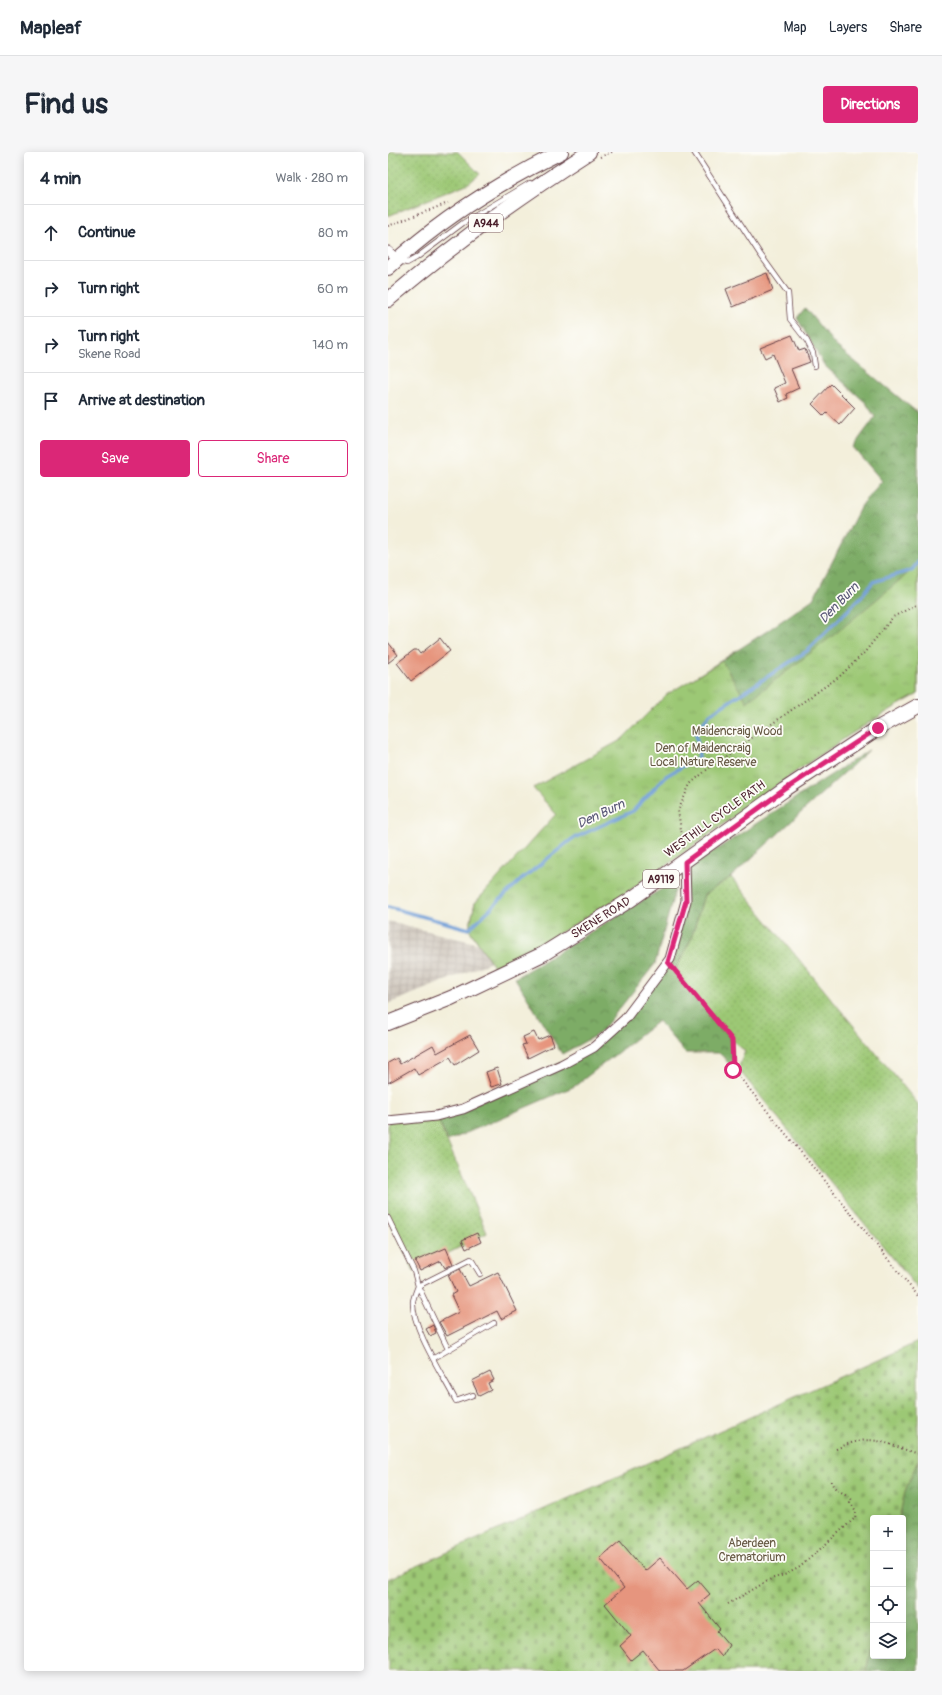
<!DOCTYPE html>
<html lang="en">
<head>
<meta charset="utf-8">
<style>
	:root { --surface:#fff; --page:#f6f6f7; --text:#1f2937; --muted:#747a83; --line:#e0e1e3; --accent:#db2777 }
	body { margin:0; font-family:Pangolin,sans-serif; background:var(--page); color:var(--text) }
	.controls { position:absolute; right:12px; bottom:12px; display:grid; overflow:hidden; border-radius:4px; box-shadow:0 2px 10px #0003 }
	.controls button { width:36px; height:36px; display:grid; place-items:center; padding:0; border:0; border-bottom:1px solid var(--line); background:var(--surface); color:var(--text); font:20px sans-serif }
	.stop { position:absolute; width:12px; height:12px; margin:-9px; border:3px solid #db2777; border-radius:50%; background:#fff }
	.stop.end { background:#db2777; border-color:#fff; box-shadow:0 1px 4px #0008 }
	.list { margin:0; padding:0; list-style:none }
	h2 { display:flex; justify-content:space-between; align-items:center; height:52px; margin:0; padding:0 16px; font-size:17px }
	h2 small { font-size:13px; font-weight:400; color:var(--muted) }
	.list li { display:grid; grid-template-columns:26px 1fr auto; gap:12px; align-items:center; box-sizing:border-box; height:56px; padding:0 16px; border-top:1px solid var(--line) }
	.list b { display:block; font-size:15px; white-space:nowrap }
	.list p { margin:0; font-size:13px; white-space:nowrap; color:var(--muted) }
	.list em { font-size:13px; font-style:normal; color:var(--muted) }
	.actions { display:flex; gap:8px; padding:12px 16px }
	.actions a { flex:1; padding:9px 0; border:1px solid var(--accent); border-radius:4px; text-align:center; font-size:14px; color:var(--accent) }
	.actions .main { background:var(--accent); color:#fff }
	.icon { flex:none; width:22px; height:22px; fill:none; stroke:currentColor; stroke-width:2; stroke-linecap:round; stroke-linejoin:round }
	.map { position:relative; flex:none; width:530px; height:1519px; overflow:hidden; border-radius:4px }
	header { display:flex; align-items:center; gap:24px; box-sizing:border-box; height:56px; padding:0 20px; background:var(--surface); border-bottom:1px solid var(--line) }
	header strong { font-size:19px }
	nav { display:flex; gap:22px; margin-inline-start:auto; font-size:14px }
	.intro { display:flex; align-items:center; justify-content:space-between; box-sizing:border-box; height:96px; padding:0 24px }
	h1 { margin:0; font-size:28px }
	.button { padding:10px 18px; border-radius:4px; background:var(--accent); color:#fff; font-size:14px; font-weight:700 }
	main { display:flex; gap:24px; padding:0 24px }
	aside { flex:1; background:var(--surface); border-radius:4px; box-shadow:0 2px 10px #0003 }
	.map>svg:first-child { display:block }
</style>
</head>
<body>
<header>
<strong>Mapleaf</strong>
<nav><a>Map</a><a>Layers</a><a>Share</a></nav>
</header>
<div class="intro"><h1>Find us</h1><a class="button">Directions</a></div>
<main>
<aside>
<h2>4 min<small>Walk · 280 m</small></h2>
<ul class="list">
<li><svg class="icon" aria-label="ahead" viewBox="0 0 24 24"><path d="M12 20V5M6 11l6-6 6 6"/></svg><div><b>Continue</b></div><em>80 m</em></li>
<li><svg class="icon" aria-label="right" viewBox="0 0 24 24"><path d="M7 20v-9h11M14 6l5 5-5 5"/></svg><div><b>Turn right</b></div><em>60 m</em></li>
<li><svg class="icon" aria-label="right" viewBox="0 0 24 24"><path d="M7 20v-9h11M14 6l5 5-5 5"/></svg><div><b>Turn right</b><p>Skene Road</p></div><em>140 m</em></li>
<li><svg class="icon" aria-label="arrive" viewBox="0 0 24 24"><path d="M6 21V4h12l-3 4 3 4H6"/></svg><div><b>Arrive at destination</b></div></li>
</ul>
<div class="actions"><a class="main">Save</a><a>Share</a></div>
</aside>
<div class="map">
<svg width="530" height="1519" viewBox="0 0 530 1519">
	<defs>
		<pattern id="industrial-grid" width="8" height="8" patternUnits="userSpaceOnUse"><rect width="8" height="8" fill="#cbc2b8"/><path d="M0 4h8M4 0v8" fill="none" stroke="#b0a69e"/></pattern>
		<pattern id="grass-dots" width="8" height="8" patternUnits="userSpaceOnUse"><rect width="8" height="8" fill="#9cc875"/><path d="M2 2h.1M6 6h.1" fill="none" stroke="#88ab65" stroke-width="1.8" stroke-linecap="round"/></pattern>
		<pattern id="forest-crowns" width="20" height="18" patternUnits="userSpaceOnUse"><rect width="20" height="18" fill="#7dac66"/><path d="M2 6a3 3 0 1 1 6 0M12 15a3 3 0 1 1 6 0" fill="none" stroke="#688b54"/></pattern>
		<pattern id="cemetery-stones" width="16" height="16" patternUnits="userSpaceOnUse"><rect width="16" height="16" fill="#9cc875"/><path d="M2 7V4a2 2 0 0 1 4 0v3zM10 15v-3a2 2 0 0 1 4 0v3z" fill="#88ab65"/></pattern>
		<pattern id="park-tufts" width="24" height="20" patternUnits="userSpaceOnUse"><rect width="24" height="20" fill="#9cc875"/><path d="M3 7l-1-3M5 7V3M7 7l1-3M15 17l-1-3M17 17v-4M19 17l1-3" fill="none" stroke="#88ab65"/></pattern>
	</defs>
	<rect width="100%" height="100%" fill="#fdfcf7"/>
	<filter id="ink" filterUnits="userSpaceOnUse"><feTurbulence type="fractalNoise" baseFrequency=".025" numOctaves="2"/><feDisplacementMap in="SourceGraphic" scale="8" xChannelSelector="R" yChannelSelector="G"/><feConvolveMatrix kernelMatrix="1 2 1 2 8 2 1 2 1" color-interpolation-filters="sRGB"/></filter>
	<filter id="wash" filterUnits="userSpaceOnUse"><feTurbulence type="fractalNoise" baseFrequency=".012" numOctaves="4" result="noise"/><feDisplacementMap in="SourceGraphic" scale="16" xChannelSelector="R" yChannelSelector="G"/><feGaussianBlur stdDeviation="0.9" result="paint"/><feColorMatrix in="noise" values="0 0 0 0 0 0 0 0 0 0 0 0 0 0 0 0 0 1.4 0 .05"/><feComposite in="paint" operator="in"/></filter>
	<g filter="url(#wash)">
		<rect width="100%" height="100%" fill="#f3efdb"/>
		<!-- industrial -->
		<path fill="url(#industrial-grid)" d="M0 769 91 792 103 810 0 852Z"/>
		<!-- grass -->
		<path fill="url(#grass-dots)" stroke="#737450" d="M0 0H70L92 22 81 31 0 64Z
			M343 725 530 952V1137L350 917 357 899 344 888 287 819 303 787 316 742Z
			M48 964 99 1081 26 1119 0 1066V969Z"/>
		<!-- forest -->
		<path fill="url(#forest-crowns)" stroke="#646648" d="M417 156 448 194 530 261V542C440 591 359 656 276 715 222 753 165 786 107 816L81 777 87 751 297 532 379 479 425 447 474 352 494 329 465 295 487 265 478 251 436 213 409 166Z
			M481 598 343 725 316 743 303 787 287 819 344 888 346 918 332 901H297L270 869 187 934 60 989 48 964 75 957 206 895 237 867 280 810 298 749 297 718Z
			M290 727 267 812 212 881 174 902 127 826Z
			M530 1308V1519H478L485 1486V1504H515V1366H511L517 1339Z"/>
		<!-- cemetery -->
		<path fill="url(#cemetery-stones)" stroke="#737450" d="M530 1190V1308L517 1339 511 1366H485V1486L478 1519H0V1427Z"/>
		<!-- park -->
		<path fill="url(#park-tufts)" stroke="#737450" d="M530 410V542C440 591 359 656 276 715 222 753 165 786 107 816L81 777 87 751 168 662 145 636 233 588 278 543 334 509 359 550 447 482 524 418Z"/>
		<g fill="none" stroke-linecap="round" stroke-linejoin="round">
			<!-- stream -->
			<path stroke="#6e9dd7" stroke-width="3.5" d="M0 755 81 777 134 727 184 687 245 659 278 624 311 605 308 580 322 562 419 499 472 446 485 430 524 418 530 410"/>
		</g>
		<g id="blocks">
			<!-- building -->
			<path fill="#e6957e" d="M379 121 385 138 345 155 338 137Z
				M404 183 411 199 417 197 422 210 403 217 411 236 398 242 400 246 392 250 386 236 397 231 385 202 377 206 372 196Z
				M443 232 467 256 452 273 439 261 436 264 424 252Z
				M52 486 62 499 23 529 9 511 26 498H29L32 502Z
				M0 490 10 503 0 511Z
				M146 880 150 888 162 883 166 893 140 906 134 893 138 892 135 885Z
				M82 883 91 898 67 913 62 905 30 923 26 916 0 931V911L9 906 12 912 45 893 49 901Z
				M109 916 114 932 103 935 98 920Z
				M89 1081 93 1090 78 1097 74 1088Z
				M58 1096 65 1112 57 1116 53 1109 32 1119 27 1109Z
				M72 1117 81 1134 110 1120 129 1159 113 1167 109 1159 59 1184 51 1170 71 1160 63 1143 68 1140 60 1123Z
				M45 1173 48 1181 42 1184 38 1177Z
				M102 1220 106 1228 100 1231 103 1238 91 1244 84 1229Z
				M232 1389 257 1419 272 1406 299 1437 310 1428 322 1442 311 1451 332 1477 329 1479 341 1493 334 1505 327 1497 295 1519H272L255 1498 243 1508 232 1494 243 1484 217 1452 236 1436 212 1406Z"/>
		</g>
	</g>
	<g filter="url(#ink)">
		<use href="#blocks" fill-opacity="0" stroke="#633e45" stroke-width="1"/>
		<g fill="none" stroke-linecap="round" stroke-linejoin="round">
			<!-- lane casing -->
			<g stroke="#633e45" stroke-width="6">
				<path id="lane" d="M306 0 372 102 400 141 402 167 419 189 425 201 427 214
					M12 109 19 111 28 106 75 71 142 31
					M0 1066 26 1119 30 1134 83 1107 92 1122
					M30 1134C28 1139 26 1144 25 1149 23 1175 56 1225 68 1249L85 1243
					M30 1134 60 1197
					M46 1206 106 1171"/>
			</g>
			<!-- street casing -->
			<g stroke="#633e45" stroke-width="11">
				<path id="street" d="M0 99 9 107
					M0 969 48 964 75 957 173 913 206 895 237 867 282 807 298 749 297 710"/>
			</g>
			<!-- primary casing -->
			<g stroke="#633e45" stroke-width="16">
				<path id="primary" d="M0 116C51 68 110 31 173 0
					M0 148C63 94 131 45 201 0
					M0 871 63 846 155 802 242 748 396 638 490 576 530 554"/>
			</g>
			<!-- path -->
			<path stroke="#633e45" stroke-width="2" stroke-dasharray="1 3" stroke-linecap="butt" d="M212 5 224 0
				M0 74 60 51
				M296 696 290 659 302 632 321 616 452 524 476 501 505 465 530 452
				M286 817 344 888 345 917 530 1144
				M448 1297C484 1280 495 1291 530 1302
				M340 1452 383 1427 399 1422 412 1415 467 1366 468 1359 462 1350 464 1348C456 1338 447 1342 442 1327"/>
			<!-- lane -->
			<use href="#lane" stroke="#fff" stroke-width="4.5"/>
			<!-- street -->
			<use href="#street" stroke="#fff" stroke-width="9"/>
			<!-- primary -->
			<use href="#primary" stroke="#fff" stroke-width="14"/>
		</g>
	</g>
	<g fill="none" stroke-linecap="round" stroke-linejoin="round" filter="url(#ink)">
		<!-- route -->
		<path stroke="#db2777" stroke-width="5" d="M345 918 344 888 280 810 298 749 297 710 396 638 490 576"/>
	</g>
	<g text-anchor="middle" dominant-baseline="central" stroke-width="3.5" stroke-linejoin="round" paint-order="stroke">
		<!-- shield labels -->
		<g fill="#fdfcf7" stroke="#806168" stroke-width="1">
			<rect x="81" y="62" width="34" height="18" rx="3"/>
			<rect x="255" y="718" width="36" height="18" rx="3"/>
		</g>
		<g font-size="11" font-weight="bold" fill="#4a1f2b">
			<text x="98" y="71">A944</text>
			<text x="273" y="727">A9119</text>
		</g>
		<!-- park labels -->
		<g font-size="12" fill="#675a45" stroke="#fdfcf7">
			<text x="349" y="579">Maidencraig Wood</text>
			<text x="315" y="596">Den of Maidencraig<tspan x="315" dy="14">Local Nature Reserve</tspan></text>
			<text x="364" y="1391">Aberdeen<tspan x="364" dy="14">Crematorium</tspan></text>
		</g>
		<!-- street labels -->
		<g font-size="12" fill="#4a1f2b" stroke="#fdfcf7">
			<text transform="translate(327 667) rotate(-36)">WESTHILL CYCLE PATH</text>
			<text transform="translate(213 766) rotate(-32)">SKENE ROAD</text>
		</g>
		<!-- water labels -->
		<g font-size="13" font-style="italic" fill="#5a5878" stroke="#fdfcf7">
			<text transform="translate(451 451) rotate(-46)">Den Burn</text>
			<text transform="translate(213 662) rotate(-25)">Den Burn</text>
		</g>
	</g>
</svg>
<div class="controls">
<button>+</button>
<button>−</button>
<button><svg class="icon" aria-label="locate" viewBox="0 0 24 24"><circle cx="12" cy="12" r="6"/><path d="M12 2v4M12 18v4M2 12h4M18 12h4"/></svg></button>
<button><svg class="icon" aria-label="layers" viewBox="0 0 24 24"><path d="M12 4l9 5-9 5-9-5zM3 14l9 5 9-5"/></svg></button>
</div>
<div class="stop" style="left:345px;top:918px"></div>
<div class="stop end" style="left:490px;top:576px"></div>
</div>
</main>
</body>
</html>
